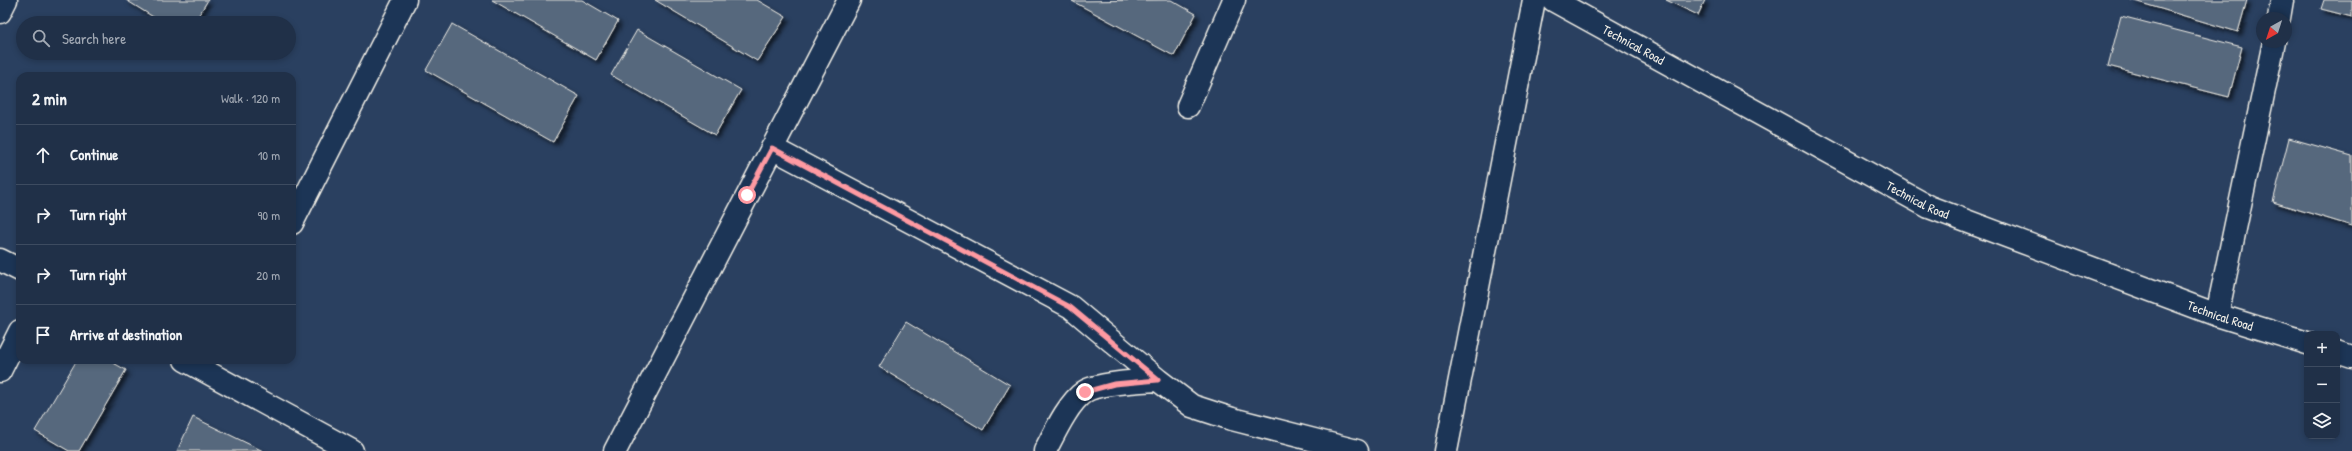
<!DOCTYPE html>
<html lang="en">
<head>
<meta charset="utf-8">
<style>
	:root { --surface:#203048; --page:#2d3c52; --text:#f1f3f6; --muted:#a2a9b4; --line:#3d4b60 }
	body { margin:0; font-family:"Patrick Hand",sans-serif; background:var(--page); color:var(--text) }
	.controls { position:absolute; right:12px; bottom:12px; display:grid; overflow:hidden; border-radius:8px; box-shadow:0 2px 6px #0003 }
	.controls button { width:36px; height:36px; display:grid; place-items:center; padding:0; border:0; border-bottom:1px solid var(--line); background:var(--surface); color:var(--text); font:20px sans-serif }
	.compass { position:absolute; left:2256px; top:12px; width:36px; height:36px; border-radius:50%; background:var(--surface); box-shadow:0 2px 6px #0003; rotate:219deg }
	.stop { position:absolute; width:12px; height:12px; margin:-9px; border:3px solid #ff9aa2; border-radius:50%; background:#fff }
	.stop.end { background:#ff9aa2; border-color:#fff; box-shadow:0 1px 4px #0008 }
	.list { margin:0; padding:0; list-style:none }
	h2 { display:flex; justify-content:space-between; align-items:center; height:52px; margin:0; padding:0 16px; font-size:17px }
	h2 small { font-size:13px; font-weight:400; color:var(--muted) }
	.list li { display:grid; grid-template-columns:26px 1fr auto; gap:12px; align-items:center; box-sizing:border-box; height:60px; padding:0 16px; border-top:1px solid var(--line) }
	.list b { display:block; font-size:15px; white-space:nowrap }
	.list em { font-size:13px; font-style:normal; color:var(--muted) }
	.icon { flex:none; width:22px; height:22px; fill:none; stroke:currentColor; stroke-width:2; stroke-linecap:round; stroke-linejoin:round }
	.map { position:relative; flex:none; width:2352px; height:451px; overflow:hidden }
	.search { position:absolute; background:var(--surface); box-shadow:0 2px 6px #0003; left:16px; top:16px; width:280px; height:44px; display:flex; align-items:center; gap:10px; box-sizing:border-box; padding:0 14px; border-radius:22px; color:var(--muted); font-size:15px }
	.panel { position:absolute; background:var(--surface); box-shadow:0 2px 6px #0003; left:16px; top:72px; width:280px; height:292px; border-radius:12px }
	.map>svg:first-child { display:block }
</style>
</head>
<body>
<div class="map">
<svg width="2352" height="451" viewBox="0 0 2352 451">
	<defs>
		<filter id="shadow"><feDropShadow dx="3.5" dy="3.5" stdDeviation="2" flood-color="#0009"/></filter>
	</defs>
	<rect width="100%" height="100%" fill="#2a4060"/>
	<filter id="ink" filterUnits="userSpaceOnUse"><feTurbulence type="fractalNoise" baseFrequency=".025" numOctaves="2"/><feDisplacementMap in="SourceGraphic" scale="8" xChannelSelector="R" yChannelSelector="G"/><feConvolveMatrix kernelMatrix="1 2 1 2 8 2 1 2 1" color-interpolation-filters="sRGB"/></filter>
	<g filter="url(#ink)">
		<!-- building -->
		<path fill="#56677d" stroke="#f4f1e8" filter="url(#shadow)" d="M126 0H208L194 23H163Z
			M492 0H582L618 21 596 60Z
			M655 0H757L786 17 757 61Z
			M1171 0 1196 14 1174 56 1072 1Z
			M1666 0H1705L1698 15Z
			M2131 0H2247L2238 32Z
			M2324 0H2352V17L2321 9Z
			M2121 16 2242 47 2229 97 2108 66Z
			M452 24 579 96 553 142 426 70Z
			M637 30 741 90 715 135 611 75Z
			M2289 138 2352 156V226L2273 202Z
			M906 322 1010 385 983 430 879 367Z
			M77 360H108L126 370 79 451H69L35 431Z
			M193 417 263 451H177Z"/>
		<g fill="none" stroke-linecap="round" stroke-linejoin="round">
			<!-- street casing -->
			<g stroke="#f4f1e8" stroke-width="25">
				<path id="street" d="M0 12 6 0
					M2279 18 2282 0
					M1188 106 1234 0
					M772 148 1071 307 1158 380
					M292 223 405 0
					M0 260 20 270
					M2217 315 2274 42
					M185 360 352 451
					M0 371 20 331
					M615 451 849 0
					M1045 451C1054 434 1068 403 1084 392 1096 383 1142 381 1158 380L1192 406 1232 419 1357 451
					M1446 451 1534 0"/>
			</g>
			<!-- secondary casing -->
			<g stroke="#f4f1e8" stroke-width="25">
				<g id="secondary">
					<path id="s1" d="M1553 0 1929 207 2217 315 2307 343"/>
					<path d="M2337 352 2352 357"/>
				</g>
			</g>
			<!-- street -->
			<use href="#street" stroke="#1d3557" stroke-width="22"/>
			<!-- secondary -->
			<use href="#secondary" stroke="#1d3557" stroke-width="22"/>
		</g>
	</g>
	<g fill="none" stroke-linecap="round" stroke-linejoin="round" filter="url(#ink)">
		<!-- route -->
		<path stroke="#ff9aa2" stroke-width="5" d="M747 195 772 148 1070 307 1158 380 1114 384 1085 392"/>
	</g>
	<g text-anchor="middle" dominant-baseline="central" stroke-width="4" stroke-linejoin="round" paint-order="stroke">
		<!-- street labels -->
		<g font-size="13" fill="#f4f1e8" stroke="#1d3557">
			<text stroke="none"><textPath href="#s1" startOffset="92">Technical Road</textPath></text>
			<text stroke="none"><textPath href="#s1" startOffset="416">Technical Road</textPath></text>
			<text stroke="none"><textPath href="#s1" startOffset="740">Technical Road</textPath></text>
		</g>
	</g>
</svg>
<div class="controls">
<button>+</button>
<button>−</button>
<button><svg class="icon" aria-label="layers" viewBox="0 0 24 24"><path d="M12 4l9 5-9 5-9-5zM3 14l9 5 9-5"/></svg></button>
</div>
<svg class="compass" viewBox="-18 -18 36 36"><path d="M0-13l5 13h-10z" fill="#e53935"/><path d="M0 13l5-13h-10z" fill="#a2a9b4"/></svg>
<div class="stop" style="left:747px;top:195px"></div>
<div class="stop end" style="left:1085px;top:392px"></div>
<div class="search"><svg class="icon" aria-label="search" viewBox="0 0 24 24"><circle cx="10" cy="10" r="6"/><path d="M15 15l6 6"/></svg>Search here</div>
<section class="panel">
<h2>2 min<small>Walk · 120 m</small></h2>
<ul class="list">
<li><svg class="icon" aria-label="ahead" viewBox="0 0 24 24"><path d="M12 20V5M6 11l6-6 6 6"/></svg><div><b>Continue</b></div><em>10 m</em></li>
<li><svg class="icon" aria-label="right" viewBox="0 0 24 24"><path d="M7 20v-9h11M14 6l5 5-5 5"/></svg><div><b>Turn right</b></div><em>90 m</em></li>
<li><svg class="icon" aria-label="right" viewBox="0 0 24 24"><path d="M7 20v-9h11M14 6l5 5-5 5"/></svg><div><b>Turn right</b></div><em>20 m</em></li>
<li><svg class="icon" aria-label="arrive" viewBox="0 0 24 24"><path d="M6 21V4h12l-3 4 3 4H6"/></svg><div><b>Arrive at destination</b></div></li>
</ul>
</section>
</div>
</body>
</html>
